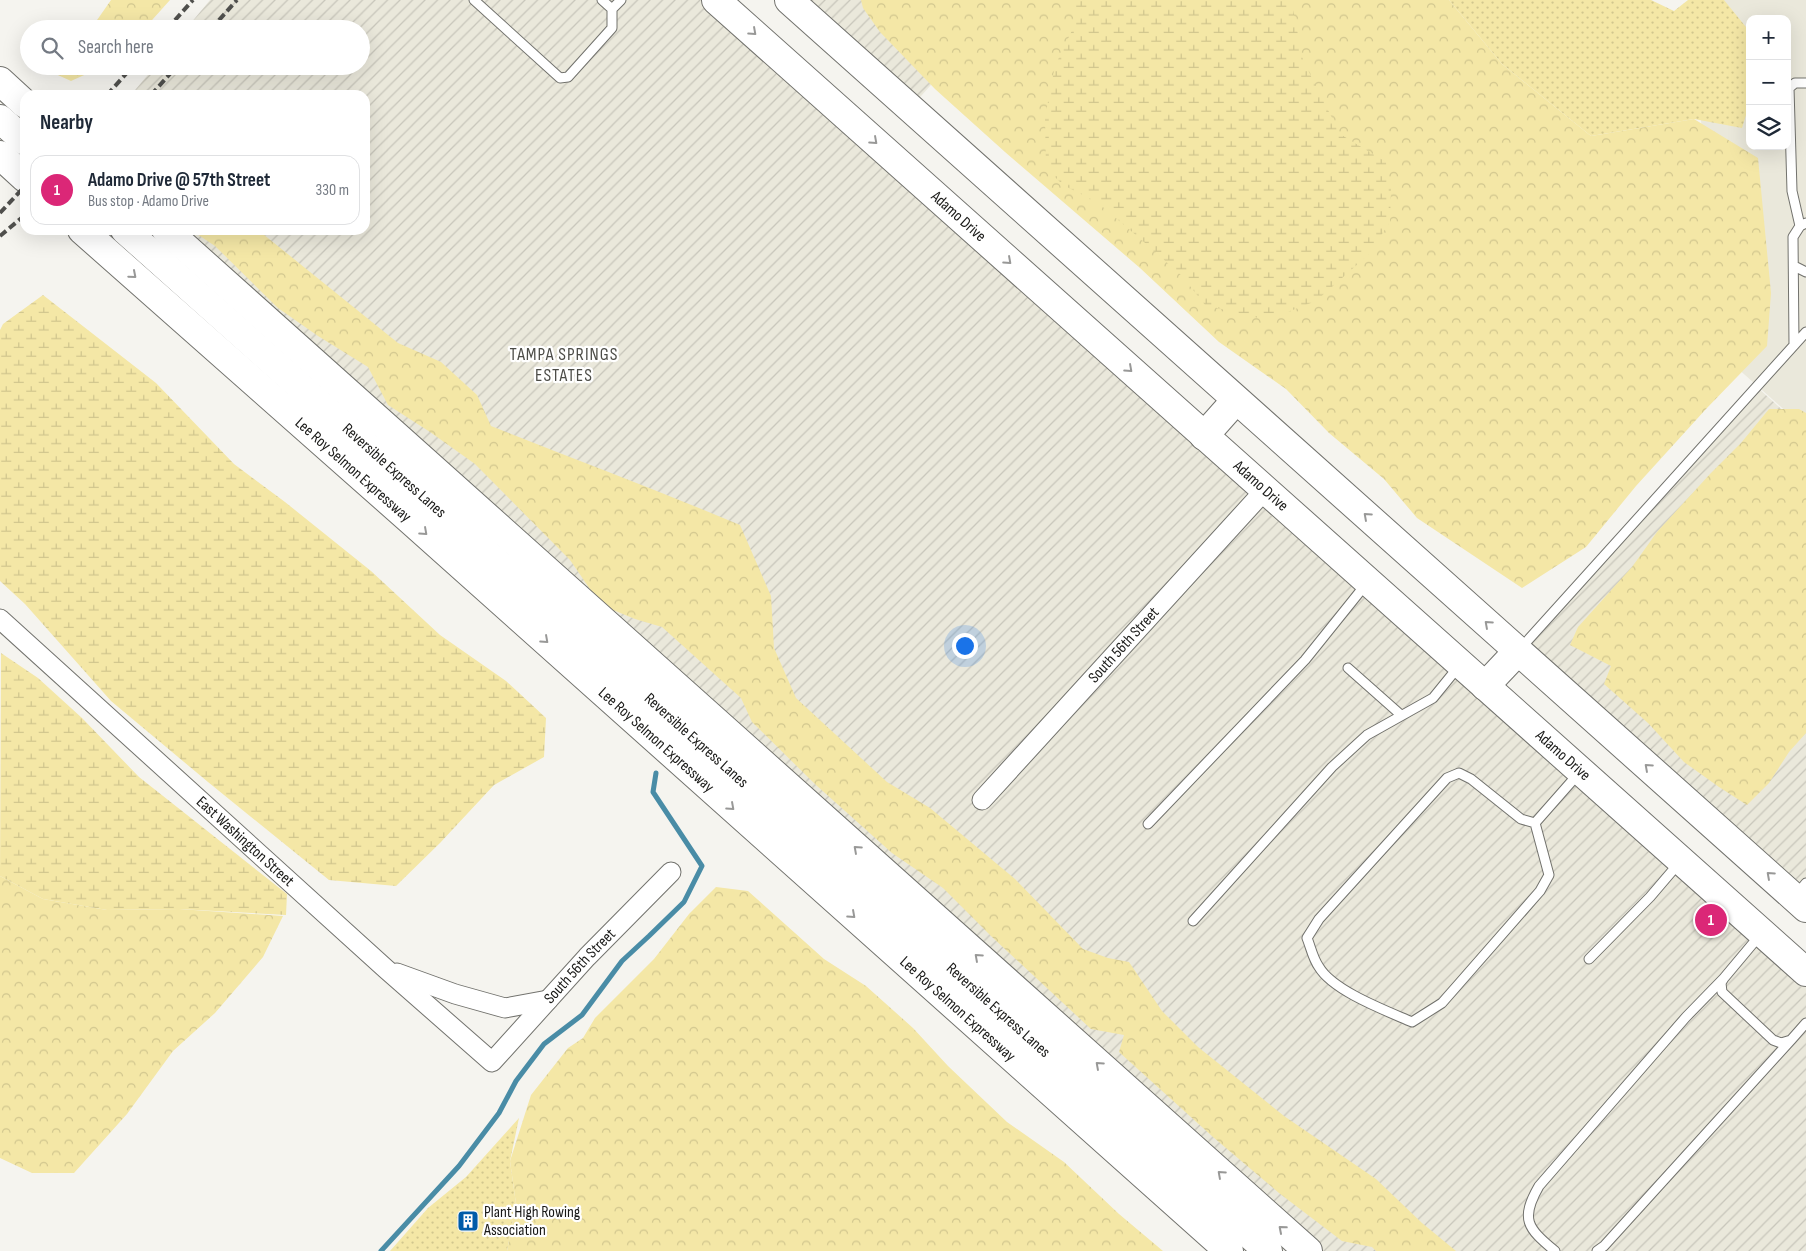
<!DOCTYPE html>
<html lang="en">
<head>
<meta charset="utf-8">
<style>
	:root { --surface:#fff; --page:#f2f2f3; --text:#1f2937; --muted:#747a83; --line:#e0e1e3; --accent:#db2777 }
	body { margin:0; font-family:"Sofia Sans Condensed",sans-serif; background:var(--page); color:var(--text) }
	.controls { position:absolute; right:15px; top:15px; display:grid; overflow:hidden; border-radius:10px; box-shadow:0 5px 20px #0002 }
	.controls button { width:45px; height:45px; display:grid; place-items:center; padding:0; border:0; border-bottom:1px solid var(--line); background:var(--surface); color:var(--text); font:25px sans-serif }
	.you { position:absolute; left:964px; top:645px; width:18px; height:18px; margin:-12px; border:4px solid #fff; border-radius:50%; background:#1a73e8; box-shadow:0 0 0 8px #1a73e833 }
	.badge { display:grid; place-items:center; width:32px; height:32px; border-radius:50%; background:var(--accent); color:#fff; font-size:16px; font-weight:700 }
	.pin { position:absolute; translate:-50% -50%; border:2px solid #fff; box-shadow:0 1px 5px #0006 }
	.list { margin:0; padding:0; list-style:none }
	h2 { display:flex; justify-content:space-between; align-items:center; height:65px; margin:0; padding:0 20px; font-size:21px }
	h2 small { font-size:16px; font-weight:400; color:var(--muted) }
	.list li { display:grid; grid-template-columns:32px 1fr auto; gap:15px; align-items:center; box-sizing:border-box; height:70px; margin:0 10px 10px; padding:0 10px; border:1px solid var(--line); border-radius:15px }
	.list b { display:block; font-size:19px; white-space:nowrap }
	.list p { margin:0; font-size:16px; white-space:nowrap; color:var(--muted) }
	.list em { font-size:16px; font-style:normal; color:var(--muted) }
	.icon { flex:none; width:28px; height:28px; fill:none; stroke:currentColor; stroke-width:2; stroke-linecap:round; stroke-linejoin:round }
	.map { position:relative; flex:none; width:1806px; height:1251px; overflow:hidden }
	.search { position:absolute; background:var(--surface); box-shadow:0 5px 20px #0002; left:20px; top:20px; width:350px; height:55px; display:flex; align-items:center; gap:12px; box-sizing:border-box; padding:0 18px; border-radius:28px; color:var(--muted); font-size:19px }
	.panel { position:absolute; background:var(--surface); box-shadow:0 5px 20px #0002; left:20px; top:90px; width:350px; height:145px; border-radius:15px }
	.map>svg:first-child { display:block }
</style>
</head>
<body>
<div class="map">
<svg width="1806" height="1251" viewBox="0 0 1806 1251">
	<defs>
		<pattern id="industrial-furrows" width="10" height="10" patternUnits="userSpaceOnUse" patternTransform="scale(1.25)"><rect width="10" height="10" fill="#eae8db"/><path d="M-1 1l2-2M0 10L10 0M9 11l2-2" fill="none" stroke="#c8c6bb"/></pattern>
		<pattern id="grass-dots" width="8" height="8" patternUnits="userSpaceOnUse" patternTransform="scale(1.25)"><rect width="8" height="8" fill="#f4e7a6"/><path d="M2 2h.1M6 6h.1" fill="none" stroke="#d1c68e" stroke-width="1.8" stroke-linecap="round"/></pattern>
		<pattern id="forest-crowns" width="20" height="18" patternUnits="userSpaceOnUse" patternTransform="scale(1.25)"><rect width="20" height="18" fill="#f4e7a6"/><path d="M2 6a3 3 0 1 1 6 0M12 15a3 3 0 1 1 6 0" fill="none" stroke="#d1c68e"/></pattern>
		<pattern id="wetland-marsh" width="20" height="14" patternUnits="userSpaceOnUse" patternTransform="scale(1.25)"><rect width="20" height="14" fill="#f4e7a6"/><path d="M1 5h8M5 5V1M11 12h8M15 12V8" fill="none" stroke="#d1c68e"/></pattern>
	</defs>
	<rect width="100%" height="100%" fill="#f5f4ef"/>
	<!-- built -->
	<path fill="#eae8db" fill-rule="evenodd" d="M1690 0H1806V429L1727 359 1715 274ZM1750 19H1787V146H1750Z"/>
	<!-- industrial -->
	<path fill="url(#industrial-furrows)" d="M210 0H708L1806 983V1251H1310L175 230H365V95H131L155 66H361V29H186Z
		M803 0H1007L913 105Z
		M1758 388 1806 431V903L1521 656Z"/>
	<!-- grass -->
	<path fill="url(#grass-dots)" d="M1449 0H1651L1674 11 1688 0H1724L1750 32V102L1742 128 1694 119 1591 136 1502 64Z
		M519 1118 510 1161 516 1204 507 1251H390L428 1208 466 1177Z"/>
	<!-- forest -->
	<path fill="url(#forest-crowns)" d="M111 0H170L144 29H83L95 23Z
		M861 0H1449L1502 64 1591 136 1694 119 1758 158 1771 293 1767 346 1706 409 1636 486 1586 547 1522 588 1417 518 1384 479 1329 433 1286 389 1219 342 1140 268 1005 152 935 89 880 32 863 8Z
		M38 66H104L71 81Z
		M191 230H258L398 343 441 362 477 395 491 426C574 459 657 490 740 525L771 596 774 648 796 698 887 782 930 808 1015 879 1083 949 1108 958 1129 962 1162 1011 1198 1047 1284 1116 1376 1179 1422 1223 1456 1251H1376L1372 1247 1342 1241 1279 1193 1213 1137 1119 1052 1124 1035 1091 1029 992 937 943 888 892 853 816 785 752 722 741 698 662 627 635 619 601 605 570 560 475 464 430 432 388 405 368 367 318 336 278 308 215 246Z
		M1769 409H1799L1806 413V733L1789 752 1769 783 1747 805 1719 787 1684 762 1648 723 1604 684 1611 666 1570 645 1578 627 1632 567 1657 532 1710 474 1741 443Z
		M0 876 43 899 107 910 179 909 283 916 263 957 215 1013 173 1051 127 1114 74 1173H32L0 1158Z
		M716 887 748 891 824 959 866 986 913 1028 948 1066 1007 1122 1064 1162 1119 1214 1163 1251H507L516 1204 510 1161 531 1095 568 1048 583 1038 595 1018 654 959 689 914Z"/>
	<!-- wetland -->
	<path fill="url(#wetland-marsh)" d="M1072 0H1291L1303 60 1340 134 1386 162 1391 188 1390 222 1368 255 1316 301 1267 320 1205 305 1182 276 1144 242 1097 202 1063 185 1046 168 1045 117 1055 66 1076 22Z
		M43 295 156 383 234 464 285 502 371 571 440 635 506 681 546 718 544 757 494 785 440 843 396 886 329 880 208 782 111 701 25 604 0 581V330L3 324Z
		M1 653 38 678 82 718 139 777 287 894 286 915 179 909 107 910 43 899 0 876Z"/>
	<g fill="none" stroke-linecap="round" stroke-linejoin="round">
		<!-- stream -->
		<path stroke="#498ca6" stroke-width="5" d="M381 1251 459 1166 499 1113 516 1081 544 1044 582 1015 622 961 649 936 684 902 702 866 653 792 656 773"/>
		<!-- lane casing -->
		<g stroke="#72726d" stroke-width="11">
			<path id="lane" d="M474 0 560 78 568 77 612 28V9L602 0
				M612 9 621 0
				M1800 226 1792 191 1789 88 1795 83H1806
				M1794 266 1806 272
				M1794 344 1793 237 1800 226 1806 223
				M1520 649 1806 332
				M1348 668 1401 715
				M1535 823 1549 875 1540 891 1442 1003 1412 1022C1387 1011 1333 991 1319 967 1313 959 1311 948 1307 938L1319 919 1447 778 1459 773 1471 779 1521 819 1535 823 1579 773
				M1148 824 1305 660 1366 584
				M1796 895 1806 883
				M1193 921 1332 767 1367 735 1433 698 1459 666
				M1760 935 1724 978 1721 983 1722 992 1773 1040 1781 1043 1791 1040 1806 1023
				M1589 959 1650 897 1679 863
				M1555 1251C1527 1228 1520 1219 1539 1186L1686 1017 1724 978
				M1597 1251 1604 1246 1791 1040"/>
		</g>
		<!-- street casing -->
		<g stroke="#72726d" stroke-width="21">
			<g id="street">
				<path id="s1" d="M0 619 386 969 492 1062 587 957 671 872"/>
				<path id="s2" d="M982 800 1265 490"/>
				<path d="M397 973 455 994 505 1008 548 1000"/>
			</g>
		</g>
		<!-- primary casing -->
		<g stroke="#72726d" stroke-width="30">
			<g id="primary">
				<path id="s3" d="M716 0 1806 972"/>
				<path d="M789 0 1806 908"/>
				<path d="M1204 436 1236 400"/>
				<path d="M1485 686 1518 651"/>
			</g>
		</g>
		<!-- highway casing -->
		<g stroke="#72726d" stroke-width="30">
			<g id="highway">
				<path d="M0 81 25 104"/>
				<path d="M0 119 25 141"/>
				<path d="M0 155 25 178"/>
				<path id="s4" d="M82 230 409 519 1229 1251"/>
				<path id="s5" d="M125 230 1268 1251"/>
				<path d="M166 230 1308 1251"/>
			</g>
		</g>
		<!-- lane -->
		<use href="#lane" stroke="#fff" stroke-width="9"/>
		<!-- street -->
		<use href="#street" stroke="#fff" stroke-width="19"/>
		<!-- primary -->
		<use href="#primary" stroke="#fff" stroke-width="28"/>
		<!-- highway -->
		<use href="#highway" stroke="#fff" stroke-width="28"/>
		<!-- rail -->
		<path stroke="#50504d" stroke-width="4" stroke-dasharray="8 4" stroke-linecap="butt" d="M167 29 193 0
			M211 29 237 0
			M107 95 133 66
			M151 95 177 66
			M0 213 25 186
			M0 236 25 215"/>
	</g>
	<!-- one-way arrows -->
	<defs><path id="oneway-chevron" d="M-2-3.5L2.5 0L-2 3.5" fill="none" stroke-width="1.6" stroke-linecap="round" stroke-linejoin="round" transform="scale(1.25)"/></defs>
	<g stroke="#989897">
		<use href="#oneway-chevron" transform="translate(753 32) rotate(42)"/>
		<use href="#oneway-chevron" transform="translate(874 141) rotate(42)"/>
		<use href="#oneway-chevron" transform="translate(1008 261) rotate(42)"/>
		<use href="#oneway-chevron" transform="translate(133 275) rotate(41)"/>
		<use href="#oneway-chevron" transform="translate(1129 369) rotate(42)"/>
		<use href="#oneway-chevron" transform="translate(1367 516) rotate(-138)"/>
		<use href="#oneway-chevron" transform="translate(424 532) rotate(42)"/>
		<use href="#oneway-chevron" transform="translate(1488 624) rotate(-138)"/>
		<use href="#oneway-chevron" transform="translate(545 640) rotate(42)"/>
		<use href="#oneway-chevron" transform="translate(1648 767) rotate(-138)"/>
		<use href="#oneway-chevron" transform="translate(731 807) rotate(42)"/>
		<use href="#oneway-chevron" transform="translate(857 849) rotate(-138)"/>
		<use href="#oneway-chevron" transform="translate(1770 875) rotate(-138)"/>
		<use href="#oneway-chevron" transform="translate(852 915) rotate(42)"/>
		<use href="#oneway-chevron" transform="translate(978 957) rotate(-138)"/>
		<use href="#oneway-chevron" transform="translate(1099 1065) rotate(-138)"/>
		<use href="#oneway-chevron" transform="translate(1221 1174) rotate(-138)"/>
		<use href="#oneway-chevron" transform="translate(1282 1229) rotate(-139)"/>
	</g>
	<!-- icons -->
	<defs>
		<g id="building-square" transform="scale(1.125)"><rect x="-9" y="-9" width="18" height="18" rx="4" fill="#005ca9" stroke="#fff"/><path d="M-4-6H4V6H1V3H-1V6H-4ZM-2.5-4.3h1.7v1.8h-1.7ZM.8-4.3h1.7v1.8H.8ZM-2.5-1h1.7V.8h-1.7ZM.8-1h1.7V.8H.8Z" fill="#fff"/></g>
	</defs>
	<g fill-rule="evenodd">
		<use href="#building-square" x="468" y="1221"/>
	</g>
	<g text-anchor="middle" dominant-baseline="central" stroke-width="4.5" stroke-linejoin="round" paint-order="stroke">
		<!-- street labels -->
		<g font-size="16" fill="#191917" stroke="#fff">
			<text stroke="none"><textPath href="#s3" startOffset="325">Adamo Drive</textPath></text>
			<text stroke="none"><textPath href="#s4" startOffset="362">Lee Roy Selmon Expressway</textPath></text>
			<text stroke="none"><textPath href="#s5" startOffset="361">Reversible Express Lanes</textPath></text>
			<text stroke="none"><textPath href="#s3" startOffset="730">Adamo Drive</textPath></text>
			<text stroke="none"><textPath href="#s2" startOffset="210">South 56th Street</textPath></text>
			<text stroke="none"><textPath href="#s4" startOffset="768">Lee Roy Selmon Expressway</textPath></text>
			<text stroke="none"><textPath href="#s5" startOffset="766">Reversible Express Lanes</textPath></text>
			<text stroke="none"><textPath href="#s3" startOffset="1135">Adamo Drive</textPath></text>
			<text stroke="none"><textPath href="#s1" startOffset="331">East Washington Street</textPath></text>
			<text stroke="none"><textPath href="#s1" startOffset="792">South 56th Street</textPath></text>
			<text stroke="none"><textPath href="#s4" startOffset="1172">Lee Roy Selmon Expressway</textPath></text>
			<text stroke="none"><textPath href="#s5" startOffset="1171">Reversible Express Lanes</textPath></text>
		</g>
		<!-- poi labels -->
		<g font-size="16" fill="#191917" stroke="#fff" text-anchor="start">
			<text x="484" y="1212">Plant High Rowing<tspan x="484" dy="18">Association</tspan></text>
		</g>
		<!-- neighbourhood labels -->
		<g font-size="18" letter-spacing="1" fill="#4c4c47" stroke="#fff">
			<text x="564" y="354">TAMPA SPRINGS<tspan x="564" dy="21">ESTATES</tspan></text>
		</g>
	</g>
</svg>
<div class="controls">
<button>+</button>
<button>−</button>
<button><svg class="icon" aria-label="layers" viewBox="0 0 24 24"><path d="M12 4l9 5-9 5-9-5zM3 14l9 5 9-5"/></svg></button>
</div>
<div class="you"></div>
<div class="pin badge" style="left:1711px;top:920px">1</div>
<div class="search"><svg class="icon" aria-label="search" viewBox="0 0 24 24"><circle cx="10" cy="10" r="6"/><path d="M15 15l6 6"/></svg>Search here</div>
<section class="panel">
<h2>Nearby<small></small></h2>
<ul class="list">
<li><span class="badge">1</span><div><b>Adamo Drive @ 57th Street</b><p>Bus stop · Adamo Drive</p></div><em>330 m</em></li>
</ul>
</section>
</div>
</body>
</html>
